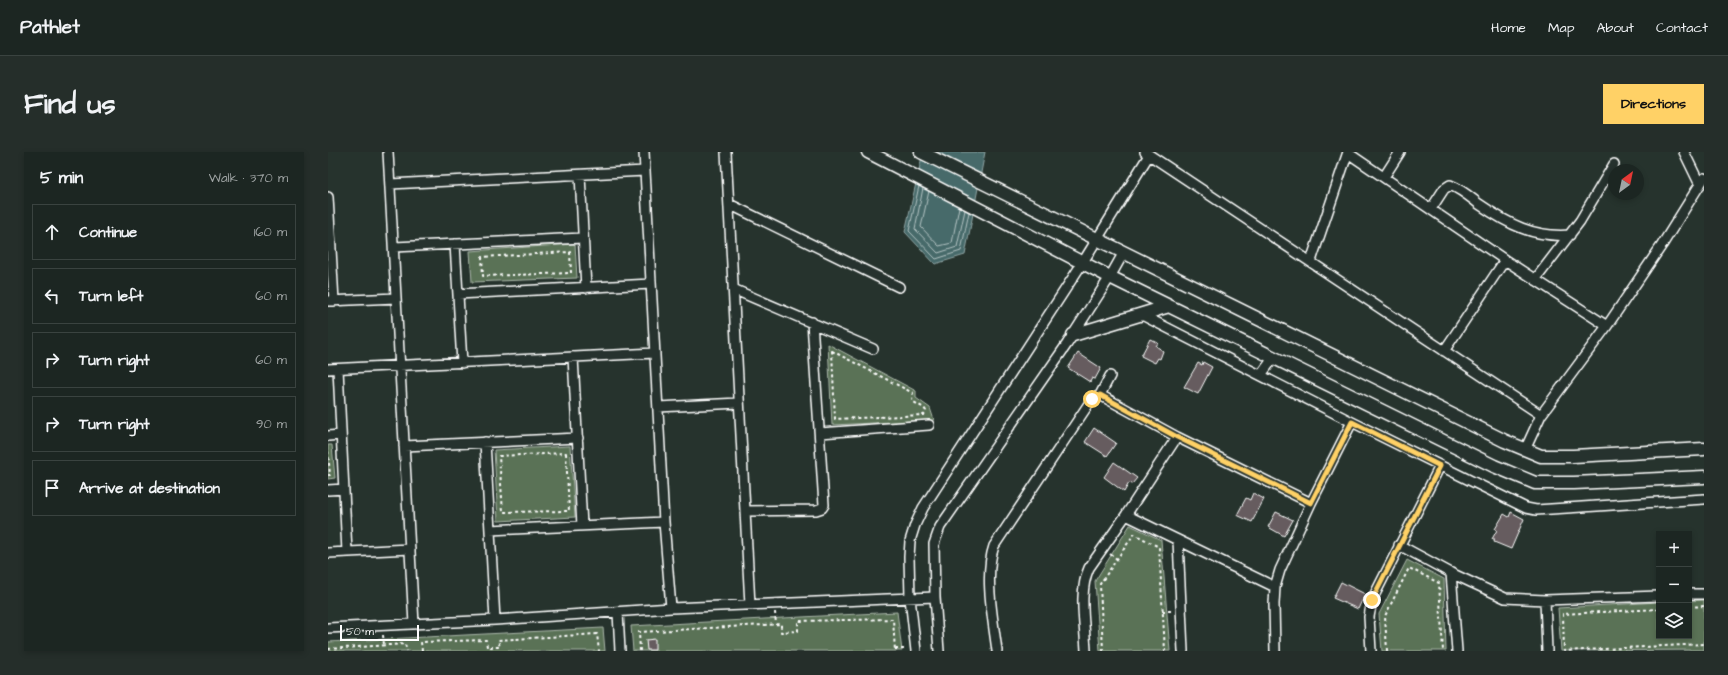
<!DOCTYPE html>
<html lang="en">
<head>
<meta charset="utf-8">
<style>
	:root { --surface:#1c2622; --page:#252e2a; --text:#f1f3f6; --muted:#a0a5a5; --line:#3a4340; --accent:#ffd166 }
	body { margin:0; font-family:"Architects Daughter",sans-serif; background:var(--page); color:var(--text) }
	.controls { position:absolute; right:12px; bottom:12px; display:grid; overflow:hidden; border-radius:0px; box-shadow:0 2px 6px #0003 }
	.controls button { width:36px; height:36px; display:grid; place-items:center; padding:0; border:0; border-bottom:1px solid var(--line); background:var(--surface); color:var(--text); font:20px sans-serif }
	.compass { position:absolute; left:1280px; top:12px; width:36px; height:36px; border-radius:50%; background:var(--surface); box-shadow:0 2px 6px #0003; rotate:33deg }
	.scale { position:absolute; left:12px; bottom:10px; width:79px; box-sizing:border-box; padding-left:4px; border:2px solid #fff; border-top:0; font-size:11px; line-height:14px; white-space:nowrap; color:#fff; -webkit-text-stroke:3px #26332d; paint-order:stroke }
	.stop { position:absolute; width:12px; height:12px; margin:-9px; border:3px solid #ffd166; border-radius:50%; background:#fff }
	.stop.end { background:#ffd166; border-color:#fff; box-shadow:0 1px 4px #0008 }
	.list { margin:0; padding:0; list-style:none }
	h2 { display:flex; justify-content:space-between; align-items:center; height:52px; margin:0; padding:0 16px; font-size:17px }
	h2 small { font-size:13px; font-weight:400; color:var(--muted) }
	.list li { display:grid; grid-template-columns:26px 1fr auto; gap:12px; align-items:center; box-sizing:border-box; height:56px; margin:0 8px 8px; padding:0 8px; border:1px solid var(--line); border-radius:0px }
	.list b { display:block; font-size:15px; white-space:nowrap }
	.list em { font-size:13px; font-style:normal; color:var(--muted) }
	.icon { flex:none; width:22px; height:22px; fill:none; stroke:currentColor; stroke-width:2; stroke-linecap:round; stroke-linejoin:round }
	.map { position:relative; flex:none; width:1376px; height:499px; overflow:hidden; border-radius:0px }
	header { display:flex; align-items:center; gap:24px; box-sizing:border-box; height:56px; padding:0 20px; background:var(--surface); border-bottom:1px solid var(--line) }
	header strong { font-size:19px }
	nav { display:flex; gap:22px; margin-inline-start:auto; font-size:14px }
	.intro { display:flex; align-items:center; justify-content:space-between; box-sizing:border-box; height:96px; padding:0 24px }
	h1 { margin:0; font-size:28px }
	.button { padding:10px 18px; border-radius:0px; background:var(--accent); color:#111; font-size:14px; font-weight:700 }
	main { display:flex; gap:24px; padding:0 24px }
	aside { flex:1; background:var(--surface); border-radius:0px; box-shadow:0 2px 6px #0003 }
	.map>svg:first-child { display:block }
</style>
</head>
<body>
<header>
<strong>Pathlet</strong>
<nav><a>Home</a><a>Map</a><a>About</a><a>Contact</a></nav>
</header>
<div class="intro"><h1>Find us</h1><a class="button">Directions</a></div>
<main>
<aside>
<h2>5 min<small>Walk · 370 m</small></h2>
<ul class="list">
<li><svg class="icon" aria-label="ahead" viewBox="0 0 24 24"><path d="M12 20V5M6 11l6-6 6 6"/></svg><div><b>Continue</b></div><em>160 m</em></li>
<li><svg class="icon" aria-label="left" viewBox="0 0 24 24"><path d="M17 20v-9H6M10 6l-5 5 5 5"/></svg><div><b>Turn left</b></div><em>60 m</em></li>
<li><svg class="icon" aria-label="right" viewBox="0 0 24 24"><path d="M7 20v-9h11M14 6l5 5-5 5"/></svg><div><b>Turn right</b></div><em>60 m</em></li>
<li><svg class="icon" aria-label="right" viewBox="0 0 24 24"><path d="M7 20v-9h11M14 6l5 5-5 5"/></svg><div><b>Turn right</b></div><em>90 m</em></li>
<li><svg class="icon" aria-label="arrive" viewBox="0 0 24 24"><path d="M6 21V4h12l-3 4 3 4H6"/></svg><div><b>Arrive at destination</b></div></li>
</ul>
</aside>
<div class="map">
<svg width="1376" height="499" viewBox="0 0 1376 499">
	<rect width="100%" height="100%" fill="#26332d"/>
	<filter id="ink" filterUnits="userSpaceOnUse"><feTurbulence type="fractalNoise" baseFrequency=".025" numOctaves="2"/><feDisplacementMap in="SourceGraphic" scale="8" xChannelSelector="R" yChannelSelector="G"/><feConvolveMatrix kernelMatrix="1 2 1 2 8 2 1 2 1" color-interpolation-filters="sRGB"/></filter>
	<g filter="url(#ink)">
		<!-- green -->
		<path fill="#5a7257" stroke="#acb8ab" d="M247 92 249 126 144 130 142 99Z
			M500 192 588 239V246L602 256 606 268 504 273Z
			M0 293H4L7 326 0 327Z
			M242 294 247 365 170 369 166 298Z
			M802 373 833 388 842 499H772L767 429Z
			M1079 408 1116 427 1118 499H1054L1051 462Z
			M1376 448V498L1233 499 1230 456 1331 450V484H1361V449Z
			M569 460 574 499H305L303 474Z
			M275 476 277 499H0V490Z"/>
		<!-- water -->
		<path fill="#476b6b" stroke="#91a6a6" d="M595 0H657L637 103 607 112 577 80Z"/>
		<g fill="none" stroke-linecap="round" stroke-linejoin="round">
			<!-- shore -->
			<path stroke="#b5c4c4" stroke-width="1" d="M591 34 581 79 608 107 633 99 641 60
				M595 36 587 77 610 101 629 95 637 58
				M601 39 593 75 611 94 624 91 631 55"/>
		</g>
		<!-- building -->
		<path fill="#665b5e" stroke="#fff" d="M822 187 830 191 828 194 835 199 832 207 830 206 827 211 813 204Z
			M750 201 773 216 767 227 764 226 762 230 740 216Z
			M875 210 884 215 870 242 856 235 870 211 874 213Z
			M766 276 788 291 779 304 757 290Z
			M786 310 809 326 804 332 801 331 796 340 776 325Z
			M925 341 936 347 924 370 909 363 918 346 922 348Z
			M948 360 965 368 956 384 940 375Z
			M1183 360 1196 367 1183 397 1166 390 1167 387H1164L1169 378 1167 377 1176 362 1181 365Z
			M1013 430 1037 442 1030 457 1005 446Z
			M327 487V498H319L318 488Z"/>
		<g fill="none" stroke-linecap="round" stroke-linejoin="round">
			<!-- minor casing -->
			<g stroke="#fff" stroke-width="12">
				<path id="minor" d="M60 0 86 472
					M316 0 336 370 343 456
					M398 0 422 453
					M817 0 1213 263 1279 174 1334 93 1376 26
					M1356 0 1372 33
					M1020 1 1177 108 1279 174
					M252 23 258 136
					M1056 25 1072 0
					M62 32 317 19
					M0 45 6 149
					M401 52 571 135
					M1103 57 1116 37 1122 33C1133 37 1142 45 1151 52 1180 72 1206 86 1242 83
					M127 92 134 211
					M66 95 255 86
					M983 109 1020 0
					M1207 128 1252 69 1286 12
					M405 137 545 197
					M130 142 323 132
					M0 149 68 146
					M814 163 1024 270 1198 356 1208 358 1376 347
					M1116 199 1177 108
					M245 205 254 374
					M0 217 327 201
					M10 217 19 400
					M933 223 946 205
					M772 243 849 285 983 351
					M330 255 411 251
					M492 281 601 273
					M0 284 13 283
					M157 290 167 468
					M76 294 250 286
					M1197 298 1213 263
					M0 338 16 337
					M417 359 488 358 494 356 496 353 484 170
					M798 363 947 435
					M162 378 336 370
					M850 388 855 499
					M1071 393 1123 421 1177 446 1217 448 1331 444
					M0 401 82 397
					M1123 421 1129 499
					M1361 442H1376
					M1217 448 1219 499
					M290 460 292 499
					M0 476 167 468 343 456 607 445
					M588 499 582 446 581 405 582 389 587 373 595 356 755 110 821 3
					M611 499 607 445 606 392 612 375 739 192 782 125 796 100
					M669 499C665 467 656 423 666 394L764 247 772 243 782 224
					M758 499C757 473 750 440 761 416L798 363 849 285
					M947 499 946 452 947 435 952 418 983 351 1024 270
					M1043 499 1041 465 1044 448 1112 314"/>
			</g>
			<!-- tertiary casing -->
			<g stroke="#fff" stroke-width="15">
				<path id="tertiary" d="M540 0 782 125 1166 314 1207 331H1246L1376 325
					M593 0 1177 289 1213 304H1245L1376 297
					M745 183 841 154"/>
			</g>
			<!-- path -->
			<path stroke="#fff" stroke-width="2" stroke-dasharray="3 3" stroke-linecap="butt" d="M242 100 243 121 155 124 154 105Z
				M504 199 585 241 584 249 596 256 598 259 596 263 507 267Z
				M0 299 2 323H0
				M238 301 241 359 175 360 171 304Z
				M782 402 789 407
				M1361 455 1376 454
				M1331 457 1235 462 1236 499 1376 492
				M834 459H845
				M447 460 448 473
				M55 483 56 493
				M0 497 77 492 79 499
				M567 497H579
				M94 499 93 490 158 488 159 495H172L170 488 269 482 271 499
				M312 499 311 480 453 472V480L470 479V469L565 467 567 499
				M775 499 772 432 806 382 831 395 837 499
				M1059 499 1057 464 1081 416 1111 431 1115 499"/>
			<!-- minor -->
			<use href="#minor" stroke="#26332d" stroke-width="9"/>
			<!-- tertiary -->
			<use href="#tertiary" stroke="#26332d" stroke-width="12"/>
		</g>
	</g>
	<g fill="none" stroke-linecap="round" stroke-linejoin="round" filter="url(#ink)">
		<!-- route -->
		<path stroke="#ffd166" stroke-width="5" d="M764 247 772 243 849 285 983 351 1024 270 1112 314 1044 448"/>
	</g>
</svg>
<div class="controls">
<button>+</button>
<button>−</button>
<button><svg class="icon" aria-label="layers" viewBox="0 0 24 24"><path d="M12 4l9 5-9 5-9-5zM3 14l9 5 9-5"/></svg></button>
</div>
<svg class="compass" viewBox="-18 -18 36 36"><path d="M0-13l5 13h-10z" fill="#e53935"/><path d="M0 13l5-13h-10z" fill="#a0a5a5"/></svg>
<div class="scale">50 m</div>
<div class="stop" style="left:764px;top:247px"></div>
<div class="stop end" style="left:1044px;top:448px"></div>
</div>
</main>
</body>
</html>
